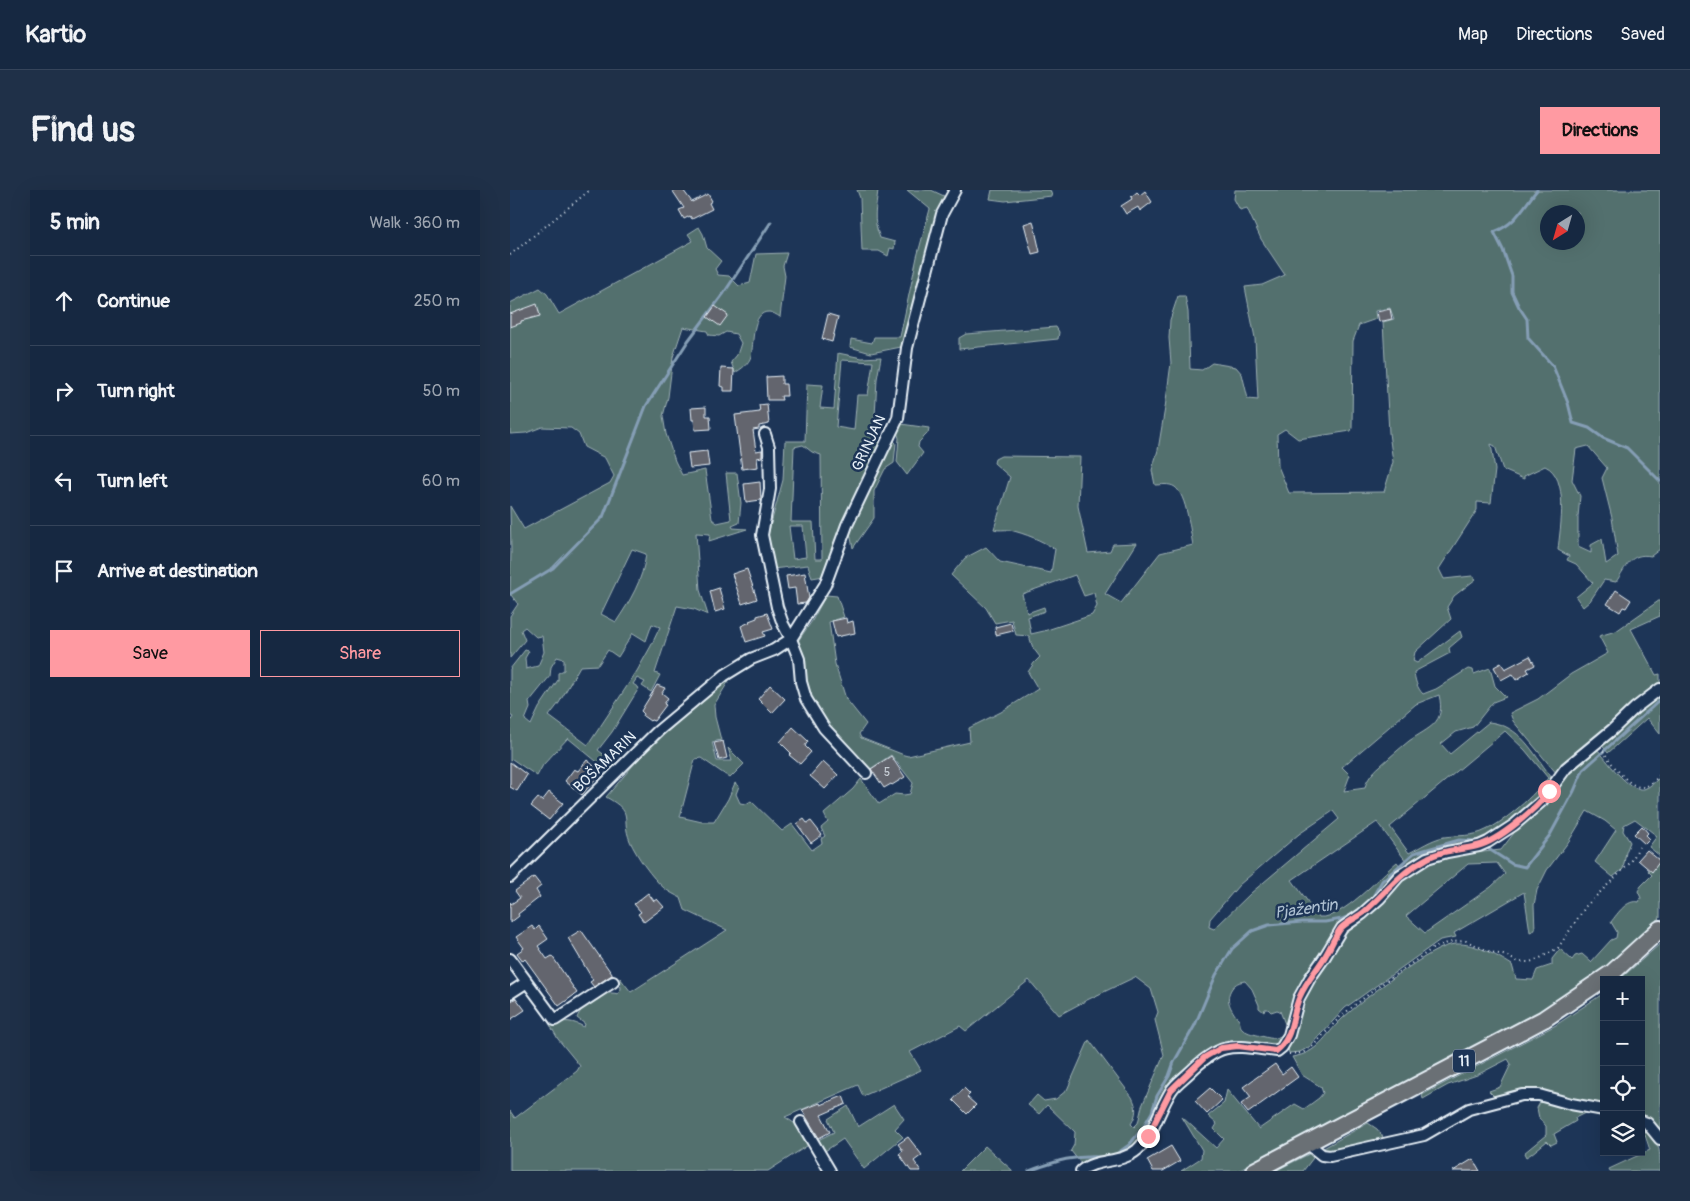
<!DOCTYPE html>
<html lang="en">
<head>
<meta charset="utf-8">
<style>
	:root { --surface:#162841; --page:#1f3048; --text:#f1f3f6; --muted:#9ea6b1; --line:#35445a; --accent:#ff9aa2 }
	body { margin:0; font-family:Pangolin,sans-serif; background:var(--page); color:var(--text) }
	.controls { position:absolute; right:15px; bottom:15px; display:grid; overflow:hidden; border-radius:0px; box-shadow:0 5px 20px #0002 }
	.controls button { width:45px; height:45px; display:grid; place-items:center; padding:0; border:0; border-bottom:1px solid var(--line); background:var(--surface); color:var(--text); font:25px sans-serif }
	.compass { position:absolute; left:1030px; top:15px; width:45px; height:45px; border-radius:50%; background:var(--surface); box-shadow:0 5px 20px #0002; rotate:217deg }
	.stop { position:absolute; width:15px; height:15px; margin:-11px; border:4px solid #ff9aa2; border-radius:50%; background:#fff }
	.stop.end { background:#ff9aa2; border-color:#fff; box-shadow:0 1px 5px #0008 }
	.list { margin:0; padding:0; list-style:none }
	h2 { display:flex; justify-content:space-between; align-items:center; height:65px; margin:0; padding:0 20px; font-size:21px }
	h2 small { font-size:16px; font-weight:400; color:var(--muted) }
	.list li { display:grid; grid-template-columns:32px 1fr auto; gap:15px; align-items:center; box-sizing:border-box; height:90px; padding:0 20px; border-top:1px solid var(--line) }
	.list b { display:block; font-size:19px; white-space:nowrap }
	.list em { font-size:16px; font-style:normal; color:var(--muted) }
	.actions { display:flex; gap:10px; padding:15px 20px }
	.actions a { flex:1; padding:11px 0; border:1px solid var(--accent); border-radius:0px; text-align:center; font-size:18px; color:var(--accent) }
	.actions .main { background:var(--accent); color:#111 }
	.icon { flex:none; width:28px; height:28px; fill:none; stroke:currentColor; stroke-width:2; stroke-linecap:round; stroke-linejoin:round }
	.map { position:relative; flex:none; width:1150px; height:981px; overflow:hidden; border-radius:0px }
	header { display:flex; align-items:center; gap:30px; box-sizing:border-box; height:70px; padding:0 25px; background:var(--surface); border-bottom:1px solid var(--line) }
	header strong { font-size:24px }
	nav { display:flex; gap:28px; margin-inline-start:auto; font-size:18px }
	.intro { display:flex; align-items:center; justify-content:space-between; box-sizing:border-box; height:120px; padding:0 30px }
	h1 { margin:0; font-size:35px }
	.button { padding:12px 22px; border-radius:0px; background:var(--accent); color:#111; font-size:18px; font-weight:700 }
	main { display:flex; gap:30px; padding:0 30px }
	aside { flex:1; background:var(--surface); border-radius:0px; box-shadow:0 5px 20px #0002 }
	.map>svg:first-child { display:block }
</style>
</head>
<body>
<header>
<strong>Kartio</strong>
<nav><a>Map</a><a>Directions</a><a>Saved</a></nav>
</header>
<div class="intro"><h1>Find us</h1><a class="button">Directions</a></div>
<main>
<aside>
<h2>5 min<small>Walk · 360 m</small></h2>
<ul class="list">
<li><svg class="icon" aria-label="ahead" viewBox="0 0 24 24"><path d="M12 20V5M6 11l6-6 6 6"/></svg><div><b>Continue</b></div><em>250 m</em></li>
<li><svg class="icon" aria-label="right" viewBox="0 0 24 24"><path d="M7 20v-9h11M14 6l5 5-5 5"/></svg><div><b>Turn right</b></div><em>50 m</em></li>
<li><svg class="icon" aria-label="left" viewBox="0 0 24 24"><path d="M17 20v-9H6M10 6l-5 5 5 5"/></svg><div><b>Turn left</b></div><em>60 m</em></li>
<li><svg class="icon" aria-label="arrive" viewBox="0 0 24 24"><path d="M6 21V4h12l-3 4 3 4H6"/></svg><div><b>Arrive at destination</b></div></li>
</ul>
<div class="actions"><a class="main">Save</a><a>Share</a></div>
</aside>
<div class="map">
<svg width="1150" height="981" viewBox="0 0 1150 981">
	<rect width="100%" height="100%" fill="#1d3557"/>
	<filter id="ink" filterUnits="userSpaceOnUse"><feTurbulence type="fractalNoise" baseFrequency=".02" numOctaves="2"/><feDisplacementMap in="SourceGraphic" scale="10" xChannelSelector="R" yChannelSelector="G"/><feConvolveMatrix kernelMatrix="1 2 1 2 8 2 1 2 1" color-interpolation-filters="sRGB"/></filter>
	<g filter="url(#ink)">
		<!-- green -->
		<path fill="#526f6e" stroke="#9db0b3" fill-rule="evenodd" d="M347 0H368C366 20 362 28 370 48L385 52 384 59 380 58 378 66 369 61H352L350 8Z
			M397 0H421L434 6 426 24 420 54 403 119 391 157 361 163 340 157 341 149 362 153 364 147H390L407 67 420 19Z
			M482 0H540L542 6 495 11 480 9Z
			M725 0H1150V359L1141 366C1120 362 1116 377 1106 392L1094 390 1080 411 1073 417 1066 407 1083 393 1066 374 1057 370 1059 366 1048 360C1050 338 1060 287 1035 276L1014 286V289L993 280 985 256 981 254 985 280 981 313 967 312V320L929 379 934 389 962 386 966 389 944 406 937 417 941 429 905 462 903 471 907 473 950 441 952 447 939 458 940 463 904 482C905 490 907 498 913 504L926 499 958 479 963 480 964 484 980 478 985 496 996 507 983 512 963 537 946 542 931 554 940 564 979 532C1011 536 1022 562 1040 585L1041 590 1039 598 1004 631 978 648 899 675 867 632 782 690 809 727C832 730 870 686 887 672L893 680 867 707 832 735 778 838 775 834 770 821 767 820 761 822 758 819H755L754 822 749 818V815L742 799 735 791C729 792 726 793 722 798 714 810 721 819 728 829 731 833 729 836 733 839 738 844 745 844 751 846 760 848 765 851 773 844L776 846 771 854 766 856 724 851 710 854 694 864 663 893 632 950 614 964 572 975 561 961 560 962 564 955 565 942 537 915 529 924 518 915 527 905 534 911 546 909 557 900 579 850 622 907C627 917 627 924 621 934L624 937 628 933 632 916 654 865 645 830 648 822 641 799 625 787 577 810 549 825 519 790 456 841 450 836 400 862 411 880 353 906 348 895 275 927 290 937 300 954 258 981H0V921L5 928 67 881 70 876 48 849 35 826 44 834C55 830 63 831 74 837L75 834 67 828C72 814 92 799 108 804L111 799 110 788 121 802 217 740 175 720 171 708C165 705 159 702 154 698 142 688 126 665 120 651 110 626 126 624 96 607L131 566 212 492 223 484 204 515 205 527 211 550 202 552 207 571H222L218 558 234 574 220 588 191 568 185 569 170 627 192 632H204L218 609 225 593 229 596 226 604 230 613 236 614 241 611 272 641 282 634 302 660 312 653 311 649 315 646 311 638 318 632 314 624 343 599 351 589 369 614 385 604 394 605 400 604 403 593 381 565 359 580 325 546 298 505 288 451 302 431 316 405 327 406 334 427 319 432 325 474 336 509 356 534 349 544 351 548 394 565 398 566 460 552 459 538 491 522 528 499 518 482 524 473 530 467 523 458 519 446 506 445 502 430 485 433 476 418 441 385 455 368 476 357 490 372 541 383 545 359C531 350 516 344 500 340 494 339 489 341 484 339L500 287 484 273 485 269 491 266 570 267 568 316 578 363 600 361 603 354 627 353 595 404 611 413 650 363 683 355C680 341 677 306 665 297 659 293 651 295 645 295L642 280 648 260 655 218 661 173 659 148 660 130 668 106H675L678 122 680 179 692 180 702 173 726 177 732 184 738 209 748 210 745 148 735 97 752 95 775 85 751 49 737 18 730 20 724 9ZM1038 22H1068V52H1038ZM880 118 884 129 873 132 879 243 883 272 874 302 779 303 768 276 767 244 775 239 788 249 841 241 842 238 843 151 849 135 866 129 865 121ZM1078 256 1097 278 1092 288 1102 328 1108 366 1096 374 1092 349 1081 355V363L1068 357V327L1070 306 1062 290 1066 259ZM565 385 574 406 584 403 587 416 582 425 534 441 521 444 518 427 535 421 534 417 517 423 512 404ZM929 505C936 534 919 537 899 551 889 559 879 568 870 576 864 581 856 590 855 598L834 601 840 585 832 577 906 514ZM995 541 1015 560 1038 588C1024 605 996 631 976 640 963 647 948 645 934 647 922 649 909 658 899 663L880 637ZM823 621 829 629 741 703 704 739 699 737 700 729 729 695 789 644Z
			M189 37 193 44 197 58 211 71 205 79 208 85 219 86 229 96 240 93 246 64 277 63 273 76 275 86 270 127C267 125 262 122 259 122 241 121 244 155 241 166 239 174 231 179 225 183L221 172 227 165 231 153 226 144 216 142 209 146 199 145 197 141 173 137 163 167 158 207 153 226 156 244 165 271 172 285 195 280 202 329 207 333 221 330 216 283H227L231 313 229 333 222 336 223 338 237 339 199 351 200 344 186 343 190 400 198 425 184 419 167 416 145 483 150 485 141 502 132 496 135 492 127 488 123 494 129 498 102 542 88 560 106 574 103 585 58 548 33 575 27 586 2 569 0 571V532L3 527 0 525V479L15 460 19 461 15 468 16 479 28 476 34 462 32 446 26 447 15 437 11 440 15 450 0 468V426L8 414 1 405H0L1 361 0 316 14 339 100 293 104 286 95 268 74 257 69 244 61 238 32 237 16 243 0 244V113L30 98 37 104 49 124 183 51 178 44ZM122 359 136 364C133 390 120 411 106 432L91 424ZM142 434 150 437 141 456 127 481 78 555 39 526 49 513 70 476 88 475 98 460 108 467 123 443 136 451ZM47 467 54 469V480L48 483V490L29 518 21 535 15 530 20 518 19 512 40 486 41 477Z
			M546 137 549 142 548 149 449 159V148L456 144Z
			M328 163 352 168 371 167 367 189 364 245 372 255 314 386 302 388 298 375 262 379 257 348 273 290 275 251H295L297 194 313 195 310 218 324 219ZM332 170 363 172 358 205H347L344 240 326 237ZM293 255 302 262 311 265 312 369H305L303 332H281L284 257ZM279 336H293L296 367 283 369Z
			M391 234 419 238 418 243 409 252 408 257 413 263 397 285 387 272 389 248 387 242Z
			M382 249 386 253 384 273 375 279 364 301V328L343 358 340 343Z
			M1150 410V426L1121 439 1146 485 1150 484V496L1047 584 1003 531 1000 523 1028 509 1061 484 1098 463 1089 446 1106 441Z
			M1150 502V544L1137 528 1098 563 1091 554Z
			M1086 558C1097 569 1117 602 1134 599 1140 597 1146 591 1150 587V728L1073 797 1037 820 728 981H671L691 968 692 960 672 927 706 958 714 949 704 939 707 934 698 926 714 913 717 900 749 939 785 914 794 919 809 908 813 903 811 897 792 885 782 867C809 863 814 846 832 829 850 812 923 754 946 754 965 753 986 765 1002 775L1006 789 1023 790 1027 780 1042 775V769L1050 759 1062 770 1065 766 1072 764 1081 772 1101 750 1106 748 1107 742 1101 732C1108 723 1117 709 1129 712L1131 708 1128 701 1131 696 1142 685 1138 681 1150 666 1139 657 1147 646 1125 629 1114 635 1113 641 1120 652 1116 662 1113 679 1103 687 1085 672 1106 640 1095 631 1077 621 1059 651 1037 680 1027 700 1024 715 1025 740 1020 742 1014 702 944 743 946 747 930 750 835 818 799 857 790 862 779 863 778 858 783 844 794 804 828 747 891 688 917 672 948 663 973 662 991 660 1013 631 1055 584ZM987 673 995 684 981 697 915 743 896 726 958 674Z
			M1150 754V945L1131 928V790H1109Z
			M1094 803V918L1040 905 988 910 979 901 990 897 1001 874 998 869 967 885 938 895 913 909 912 905 1046 835Z
			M1032 909 1085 921 1082 924 1075 923 1065 928 1066 931 1044 944 1047 952 1041 955 1037 951 1021 964 1016 967 1014 963 1036 945V936L1029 928 1027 918Z
			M384 914 394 929 385 939 393 947 354 979 333 949 312 963 306 951 324 942 318 929 338 916 348 937Z
			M858 933 867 939 876 951 819 964 810 960Z
			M1131 935C1150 952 1150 956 1150 981H1100L1099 979 1140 960 1135 945 1131 942Z
			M475 956 503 981H450Z
			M799 964 803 968 793 981H765Z"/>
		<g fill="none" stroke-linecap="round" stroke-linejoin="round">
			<!-- stream -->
			<path stroke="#859eb5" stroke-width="3" d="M1027 0C1013 17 1006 34 984 42L993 60 1002 86V102L1009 117 1017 129 1018 148 1043 176 1058 213 1063 233 1079 238 1093 248 1117 258 1150 291
				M0 404 43 378 93 327 136 216 178 151 214 103 261 32
				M974 656 1002 674 1015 677 1040 645 1064 601 1073 580 1150 510
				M852 717 862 708 872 691 904 663 949 650 967 651 969 653
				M602 967 619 955 632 939 642 922 647 906 659 886 664 872 685 835 706 785 722 759 742 741 759 735 792 732H815L832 729 845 723
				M519 981C547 971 563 965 593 967"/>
		</g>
		<!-- building -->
		<path fill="#64656e" stroke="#e8f1f8" d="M162 0H173L182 12 198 4 202 11 199 13 202 19 182 29 180 26 174 29 169 20 174 18Z
			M635 1 642 12 630 21 628 17 616 24 611 16 622 9 621 7 627 2 630 5Z
			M523 31 530 62 522 64 514 34Z
			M27 114 30 126 11 131V133L0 137V124Z
			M205 116 218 125 210 136 197 127Z
			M880 119 882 129 869 132 867 122Z
			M318 124 328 127 322 152 312 149Z
			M211 178 224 179 223 201H214V197L210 196Z
			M272 186V194H276L277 206H271L272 210H257L256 187Z
			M257 214 259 234 249 236V239L243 240 246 261 252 260V267L247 268 248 277 232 279 225 225 250 222 249 215Z
			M196 217V226H200L201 239 185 240 184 230H182L181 218Z
			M197 261 199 276 180 278 178 263Z
			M250 292 251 310 236 312 234 294Z
			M237 379 247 409 232 414 222 384Z
			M295 383 299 408 296 413 287 414 285 398 278 399 276 386Z
			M209 398 215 419 205 422 200 401Z
			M1106 400 1121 410 1116 418 1113 417 1110 422 1097 414Z
			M257 423 263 439 253 442 255 446 236 452 231 436 240 432 239 431 247 428V426Z
			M336 428 337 433 343 431 345 443 326 447 322 431Z
			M501 433 503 441 486 445 485 437Z
			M1020 466 1025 475 1017 479 1019 482 1006 490 1002 484 991 490 984 477 991 473 995 479Z
			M147 495 155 498 152 503 158 508 154 514 156 515 144 531 141 530 140 531 133 526 134 524 131 521Z
			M260 495 275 509 262 523 248 509Z
			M283 537 298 551 295 556 301 562 290 574 279 565 281 563 270 552Z
			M213 551 217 568 209 570 204 553Z
			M381 566 395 587 382 595 381 594 374 598 361 579Z
			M77 570 91 582 72 605 55 591 64 579 68 581Z
			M313 571 328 585 315 599 300 586Z
			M0 572 17 585 7 601 0 597Z
			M39 602 53 613 39 630 21 616 28 608 32 611Z
			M294 629 297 633 301 631 312 645 301 653 287 634Z
			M1132 636 1138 643 1136 645 1140 649 1135 654 1124 644Z
			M1137 660 1150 671 1142 682 1128 670Z
			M24 687 31 696 26 700 30 707 8 724 9 726 0 733V712L1 714 10 708 5 701Z
			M138 703 144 711 147 709 154 717 134 732 128 724 131 722 124 714Z
			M22 736 25 740 29 736 38 749 28 756 37 769 42 766 67 803 49 816 15 769 13 771 7 763 14 758 6 747Z
			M71 740 102 784V785L84 797 80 792 83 790 58 748Z
			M6 808 15 820 0 830V812Z
			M765 874 772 884 781 877 788 887 738 923 731 914 741 907 733 897Z
			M454 898 460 904 457 907 466 915 457 924 443 910Z
			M700 898 712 910 697 924 685 911Z
			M333 906 336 914 311 925 320 942 309 948 292 920 310 913 311 915Z
			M398 947 412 965 404 971 411 981H401L389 964 393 961 388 954Z
			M661 956 670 971 653 981H643L637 970Z
			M963 969 970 981H943Z"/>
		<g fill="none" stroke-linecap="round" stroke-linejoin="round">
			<!-- minor casing -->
			<g stroke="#e8f1f8" stroke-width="14">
				<path id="minor" d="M255 244 259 257 260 299 252 345 267 417 273 434 281 449 289 469 291 492 296 509 314 538 356 583
					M0 687 148 541 215 485 241 469 264 460 281 449 315 395 337 335 388 228 397 158 432 24 445 0
					M0 769 45 830 103 792
					M0 803 17 792
					M1131 931 1137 933 1150 949
					M291 932 320 981
					M797 953 812 965 820 966 914 945 959 919 1012 905H1029L1061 914 1094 920
					M571 981C586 968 611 974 627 960 644 944 649 920 661 901 665 894 674 888 680 882 713 850 723 856 767 861L772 857 779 845 789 808 800 788 814 768 832 738 852 724 870 708 889 686 917 668 937 662 969 656 978 652 1004 635 1032 611 1056 578 1102 540 1125 518 1150 499"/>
			</g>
			<!-- primary casing -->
			<g stroke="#e8f1f8" stroke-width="20">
				<path id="primary" d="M744 981 1034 829 1102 783 1150 739"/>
			</g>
			<!-- path -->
			<path stroke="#e8f1f8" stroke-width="2" stroke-dasharray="1 4" stroke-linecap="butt" d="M0 65 80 0
				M1093 561C1100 571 1117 596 1130 597 1138 598 1145 590 1150 585
				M779 864 792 863 801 858 831 826 869 796 922 759 940 752 956 751 981 762 993 765 1009 772H1020L1030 768 1048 758 1076 716 1121 672 1129 657"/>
			<!-- minor -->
			<use href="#minor" stroke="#1d3557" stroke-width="10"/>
			<!-- primary -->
			<use href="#primary" stroke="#6b6f75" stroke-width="16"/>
		</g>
	</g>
	<g fill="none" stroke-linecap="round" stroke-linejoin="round" filter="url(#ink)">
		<!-- route -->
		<path stroke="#ff9aa2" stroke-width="6" d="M638 946 661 900 695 867 711 858 728 856 766 861C784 848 781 825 790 806 796 792 806 781 814 768 820 759 824 747 831 738 837 732 846 728 853 723 875 704 889 683 916 669 931 660 951 660 967 656 989 651 1026 619 1039 601"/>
	</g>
	<g text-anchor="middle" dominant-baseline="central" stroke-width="5" stroke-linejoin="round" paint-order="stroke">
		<!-- number labels -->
		<g font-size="12" fill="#c7ced6">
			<text x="377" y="582">5</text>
		</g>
		<!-- shield labels -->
		<rect fill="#1d3557" stroke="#abb9c8" stroke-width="1" x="943" y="859.5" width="22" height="23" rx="4"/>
		<g font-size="14" font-weight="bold" fill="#e8f1f8">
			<text x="954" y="871">11</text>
		</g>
		<!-- street labels -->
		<g font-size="15" fill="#e8f1f8" stroke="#1d3557">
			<text transform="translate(359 253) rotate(-65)">GRINJAN</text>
			<text transform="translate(95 572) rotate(-44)">BOŠAMARIN</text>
		</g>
		<!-- water labels -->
		<g font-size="16" font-style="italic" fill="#aec0d1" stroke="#1d3557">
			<text transform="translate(796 719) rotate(-8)">Pjažentin</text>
		</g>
	</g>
</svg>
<div class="controls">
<button>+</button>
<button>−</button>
<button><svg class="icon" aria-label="locate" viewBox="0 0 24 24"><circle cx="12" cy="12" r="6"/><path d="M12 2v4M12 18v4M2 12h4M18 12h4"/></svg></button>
<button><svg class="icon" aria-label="layers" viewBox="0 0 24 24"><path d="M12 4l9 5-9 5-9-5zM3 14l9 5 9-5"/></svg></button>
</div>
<svg class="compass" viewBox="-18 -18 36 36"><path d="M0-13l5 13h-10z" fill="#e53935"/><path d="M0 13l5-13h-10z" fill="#9ea6b1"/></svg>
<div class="stop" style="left:1039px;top:601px"></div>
<div class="stop end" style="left:638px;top:946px"></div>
</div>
</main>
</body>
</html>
